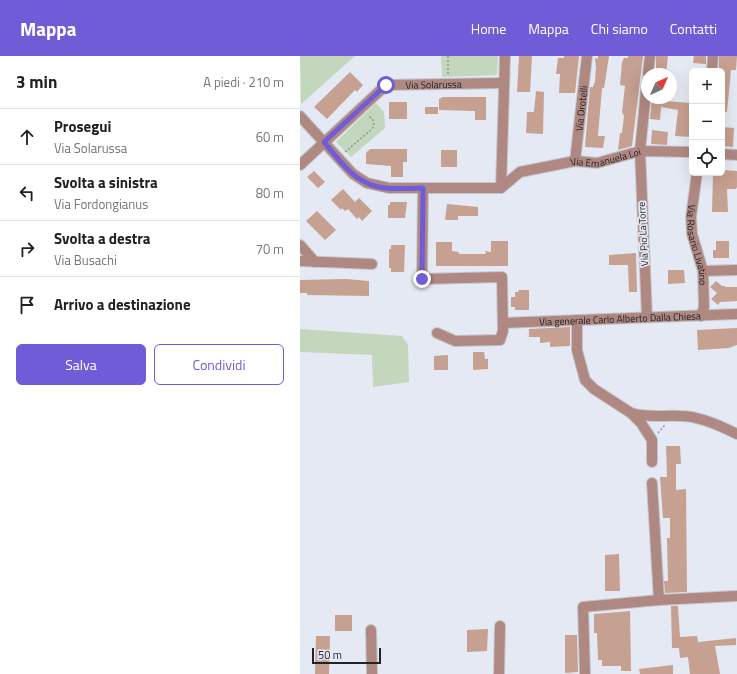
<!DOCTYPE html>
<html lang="it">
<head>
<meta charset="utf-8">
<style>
	:root { --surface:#fff; --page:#f2f2f2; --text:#202124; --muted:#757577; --line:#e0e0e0; --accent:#6f5cd6 }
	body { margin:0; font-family:"Titillium Web",sans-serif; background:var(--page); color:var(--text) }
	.controls { position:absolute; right:12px; top:12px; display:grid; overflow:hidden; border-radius:6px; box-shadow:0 4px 16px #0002 }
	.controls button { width:36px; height:36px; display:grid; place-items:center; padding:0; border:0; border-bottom:1px solid var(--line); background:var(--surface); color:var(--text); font:20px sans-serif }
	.compass { position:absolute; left:341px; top:12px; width:36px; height:36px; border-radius:50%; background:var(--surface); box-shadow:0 4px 16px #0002; rotate:45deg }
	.scale { position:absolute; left:12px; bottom:10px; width:69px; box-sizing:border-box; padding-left:4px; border:2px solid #222327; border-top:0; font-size:11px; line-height:14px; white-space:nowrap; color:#222327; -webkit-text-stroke:3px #e5e9f3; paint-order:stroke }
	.stop { position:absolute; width:12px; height:12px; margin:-9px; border:3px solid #6f5cd6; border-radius:50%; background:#fff }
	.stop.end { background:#6f5cd6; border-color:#fff; box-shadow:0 1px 4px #0008 }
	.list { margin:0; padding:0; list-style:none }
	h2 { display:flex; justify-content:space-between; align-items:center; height:52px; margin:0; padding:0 16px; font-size:17px }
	h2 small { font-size:13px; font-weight:400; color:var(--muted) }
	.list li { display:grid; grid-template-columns:26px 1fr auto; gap:12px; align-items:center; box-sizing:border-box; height:56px; padding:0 16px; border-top:1px solid var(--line) }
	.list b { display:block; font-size:15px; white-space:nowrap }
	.list p { margin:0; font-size:13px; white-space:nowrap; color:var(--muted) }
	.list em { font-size:13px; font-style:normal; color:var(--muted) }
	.actions { display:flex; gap:8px; padding:12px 16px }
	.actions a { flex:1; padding:9px 0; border:1px solid var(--accent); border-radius:6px; text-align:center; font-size:14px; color:var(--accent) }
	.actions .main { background:var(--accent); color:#fff }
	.icon { flex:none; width:22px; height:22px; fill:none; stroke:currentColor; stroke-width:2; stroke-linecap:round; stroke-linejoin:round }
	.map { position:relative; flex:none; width:437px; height:618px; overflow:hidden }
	header { display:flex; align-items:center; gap:24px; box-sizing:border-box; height:56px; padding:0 20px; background:var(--accent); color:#fff }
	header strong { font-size:19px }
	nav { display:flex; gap:22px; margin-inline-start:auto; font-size:14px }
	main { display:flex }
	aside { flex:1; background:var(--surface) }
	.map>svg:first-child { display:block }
</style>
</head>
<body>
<header>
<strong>Mappa</strong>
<nav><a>Home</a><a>Mappa</a><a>Chi siamo</a><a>Contatti</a></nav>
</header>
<main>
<aside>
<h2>3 min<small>A piedi · 210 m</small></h2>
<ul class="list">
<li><svg class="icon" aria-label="ahead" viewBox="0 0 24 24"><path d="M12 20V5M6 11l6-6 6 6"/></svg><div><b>Prosegui</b><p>Via Solarussa</p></div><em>60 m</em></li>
<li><svg class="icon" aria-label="left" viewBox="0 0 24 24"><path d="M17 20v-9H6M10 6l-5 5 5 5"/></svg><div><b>Svolta a sinistra</b><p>Via Fordongianus</p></div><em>80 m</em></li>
<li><svg class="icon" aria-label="right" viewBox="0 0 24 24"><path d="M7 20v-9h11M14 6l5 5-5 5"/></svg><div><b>Svolta a destra</b><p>Via Busachi</p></div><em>70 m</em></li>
<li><svg class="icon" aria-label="arrive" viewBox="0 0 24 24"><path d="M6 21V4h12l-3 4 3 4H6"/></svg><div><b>Arrivo a destinazione</b></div></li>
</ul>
<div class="actions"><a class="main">Salva</a><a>Condividi</a></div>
</aside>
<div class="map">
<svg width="437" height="618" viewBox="0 0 437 618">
	<rect width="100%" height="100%" fill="#e5e9f3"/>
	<!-- green -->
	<path fill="#c2d7bb" d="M0 0H55L1 48Z
		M141 0H198L197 19 142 21Z
		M76 47 84 56 85 72 51 101 36 86Z
		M0 273 102 280 108 289 109 326 73 331 72 299 0 296Z"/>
	<!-- building -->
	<path fill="#c6a090" d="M219 0H232L230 36H217Z
		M264 0H279L275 37H259L260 18H256L258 2H264Z
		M298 0H309L305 26 304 32H302L298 80H305L303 92 285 91 290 31H293L295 25 296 12 295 2 298 3Z
		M328 0H343L332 90 318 94 320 77H322L324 60 322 56 325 30 320 29 322 6 324 2H328Z
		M356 0H368L366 18H356Z
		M394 0H406V8L393 7Z
		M419 0H437L436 14H431L427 56H422V15H419Z
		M50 16 63 29 57 36 55 34 27 63 14 51Z
		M236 35 244 36 243 78 226 77 227 56H234Z
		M143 41H186V64H175V55L139 54V43Z
		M352 42H364V45L392 47 391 81 375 80 378 54 361 51 360 64 350 63Z
		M89 46H107V63H89Z
		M125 51H138V58H125Z
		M422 71 434 72 433 91 422 90Z
		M352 74 368 76 367 89 351 88Z
		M70 93H107V106H103V121H91V110L66 108V97Z
		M141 94H157V111H141Z
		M423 114 437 115V131L436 133H427L428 156H412L413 117H422Z
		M14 115 25 126 18 132 7 121Z
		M43 133 55 146 59 142 72 155 62 165 59 161 57 163 48 153 45 155 42 152 41 154 31 144Z
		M90 146H107L105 162H88V149H90Z
		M147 148 178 151V160H158V164H145Z
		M17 155 36 174 25 184 6 165Z
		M191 185H208V210H136V186H152V195L159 196V198H186L185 195 191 196Z
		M416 185H429V202H413V194H416Z
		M91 189H105L104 216H91V212H89V193H91Z
		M336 197 337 236H329L328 209H309V199Z
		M368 214H384L385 227 368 228Z
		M46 223 69 225V240L7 239V237H0V224Z
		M416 225 422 230H425V231H437V245L420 246 418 249 411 243 417 237 410 231Z
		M218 234H229V254H215V251H211V241H215V236H219Z
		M270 271V290L250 291V286L240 287V281H229V273Z
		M437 272V289L429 292 398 294 397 274Z
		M173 296H184L185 303H188V313L173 314Z
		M148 299V314H134V300Z
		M366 390H380L381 408H376V434L386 433 387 536 365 537 364 525H368L367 482H370V462H363L360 421H367Z
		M319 498 320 535H305V499Z
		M371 550H378L380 581 397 580 398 586 436 582V589L415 590 420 618H390L388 601 380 602 379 592H372Z
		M330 555 331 615H321V610H302V604H298L297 577H294V558Z
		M35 559H52V575H35Z
		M188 573 187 595 167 596V574Z
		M265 579H277L278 616 265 617Z
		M16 580H30L29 618H15Z
		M373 609V618H340L339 613Z"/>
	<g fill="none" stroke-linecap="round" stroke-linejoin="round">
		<!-- minor casing -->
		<g stroke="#c2c5ce" stroke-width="12">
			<g id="minor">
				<path d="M412 15 413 0"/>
				<path d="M348 18 350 0"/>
				<path id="s1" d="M0 60 53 118 67 127 89 132H201L220 116 275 105 297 107 340 95 392 96"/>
				<path d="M422 98 437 99"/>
				<path id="s2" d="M275 105 287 0"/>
				<path id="s3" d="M0 109 86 29 203 27"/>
				<path id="s4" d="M397 117 391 161 392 178 403 215 404 251 401 260"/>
				<path d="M123 132 122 223 202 221 203 275 200 284 155 285 137 277"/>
				<path d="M201 132 205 0"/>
				<path d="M0 189 15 206"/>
				<path d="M0 205 72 208"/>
				<path d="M403 215 437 214"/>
				<path d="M347 261 340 95 347 25"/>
				<path d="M277 264V294L285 324 294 333 331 357 341 367 352 384V406"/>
				<path id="s5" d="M203 267 437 258"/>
				<path d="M331 357C346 362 365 359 381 360 399 360 421 370 437 378"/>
				<path d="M359 544 437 540"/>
				<path d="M71 574 72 618"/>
				<path d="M199 618 200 570"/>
				<path d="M285 618 283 551 359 544 352 427"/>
			</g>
		</g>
		<!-- path -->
		<path stroke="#92959c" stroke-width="1.5" stroke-dasharray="2 2" stroke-linecap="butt" d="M148 0V18
			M45 96 72 73 74 69 73 64 68 59
			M358 377 365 369"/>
		<!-- minor -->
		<use href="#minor" stroke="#b08882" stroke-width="10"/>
	</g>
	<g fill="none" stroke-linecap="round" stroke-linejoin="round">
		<!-- route -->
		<path stroke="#6f5cd6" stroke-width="5" d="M86 29 24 86C36 100 50 120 67 127 83 135 105 132 123 132L122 223"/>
	</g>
	<g text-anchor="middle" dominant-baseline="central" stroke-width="3.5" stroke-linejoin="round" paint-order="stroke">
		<!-- street labels -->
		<g font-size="10" fill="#222327" stroke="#e5e9f3">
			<text stroke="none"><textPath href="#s3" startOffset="165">Via Solarussa</textPath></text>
			<text stroke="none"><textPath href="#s2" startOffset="53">Via Orotelli</textPath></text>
			<text stroke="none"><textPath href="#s1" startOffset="342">Via Emanuela Loi</textPath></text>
			<text transform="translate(343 178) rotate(-93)">Via Pio La Torre</text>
			<text stroke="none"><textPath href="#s4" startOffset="73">Via Rosario Livatino</textPath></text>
			<text stroke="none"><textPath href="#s5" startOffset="117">Via generale Carlo Alberto Dalla Chiesa</textPath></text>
		</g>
	</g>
</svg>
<div class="controls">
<button>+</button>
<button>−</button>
<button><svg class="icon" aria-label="locate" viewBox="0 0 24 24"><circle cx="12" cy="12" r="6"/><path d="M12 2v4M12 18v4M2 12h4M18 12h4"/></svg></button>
</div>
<svg class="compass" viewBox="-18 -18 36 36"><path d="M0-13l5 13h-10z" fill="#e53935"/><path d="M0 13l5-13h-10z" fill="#757577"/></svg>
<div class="scale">50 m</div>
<div class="stop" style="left:86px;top:29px"></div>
<div class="stop end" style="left:122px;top:223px"></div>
</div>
</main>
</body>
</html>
